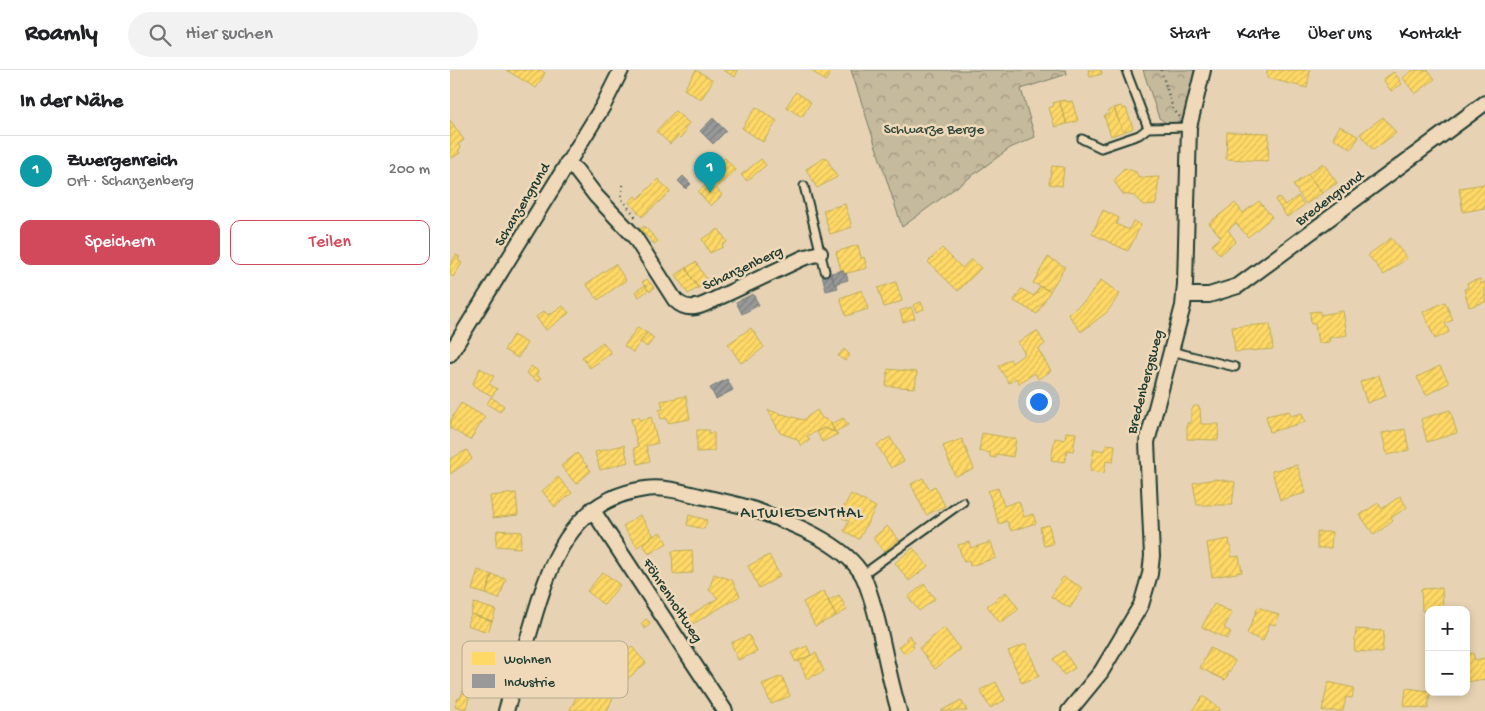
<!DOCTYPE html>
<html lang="de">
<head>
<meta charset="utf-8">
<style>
	:root { --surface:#fff; --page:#f2f2f2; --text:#202124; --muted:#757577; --line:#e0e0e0; --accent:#d1495b }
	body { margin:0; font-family:"Gochi Hand",sans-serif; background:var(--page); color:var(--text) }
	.controls { position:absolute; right:15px; bottom:15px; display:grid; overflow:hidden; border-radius:10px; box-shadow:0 2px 8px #0003 }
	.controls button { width:45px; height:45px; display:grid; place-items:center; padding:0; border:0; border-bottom:1px solid var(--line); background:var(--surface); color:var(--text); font:25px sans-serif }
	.you { position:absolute; left:588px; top:331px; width:18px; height:18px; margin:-12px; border:4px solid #fff; border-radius:50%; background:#1a73e8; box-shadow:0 0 0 8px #1a73e833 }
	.badge { display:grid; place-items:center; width:32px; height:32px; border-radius:50%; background:var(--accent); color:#fff; font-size:16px; font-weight:700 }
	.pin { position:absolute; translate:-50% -41px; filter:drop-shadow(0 1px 2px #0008) }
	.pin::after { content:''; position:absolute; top:26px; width:18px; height:15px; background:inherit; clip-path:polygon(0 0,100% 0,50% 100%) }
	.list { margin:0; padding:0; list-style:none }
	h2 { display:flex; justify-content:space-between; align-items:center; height:65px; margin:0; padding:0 20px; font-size:21px }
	h2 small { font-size:16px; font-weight:400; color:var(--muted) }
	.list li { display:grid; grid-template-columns:32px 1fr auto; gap:15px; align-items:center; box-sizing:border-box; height:70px; padding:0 20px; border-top:1px solid var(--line) }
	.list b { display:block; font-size:19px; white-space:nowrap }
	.list p { margin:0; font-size:16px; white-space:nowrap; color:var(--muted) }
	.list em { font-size:16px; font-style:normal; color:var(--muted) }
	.actions { display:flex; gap:10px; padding:15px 20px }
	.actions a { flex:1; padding:11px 0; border:1px solid var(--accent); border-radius:10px; text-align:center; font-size:18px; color:var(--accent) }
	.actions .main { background:var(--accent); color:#fff }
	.icon { flex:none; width:28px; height:28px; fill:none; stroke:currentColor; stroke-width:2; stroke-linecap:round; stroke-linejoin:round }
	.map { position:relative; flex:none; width:1035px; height:641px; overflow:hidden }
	header { display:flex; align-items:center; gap:30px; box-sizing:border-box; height:70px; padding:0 25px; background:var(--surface); border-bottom:1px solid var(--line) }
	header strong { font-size:24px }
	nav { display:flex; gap:28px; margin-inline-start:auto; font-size:18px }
	.search { width:350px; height:45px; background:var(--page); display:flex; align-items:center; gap:12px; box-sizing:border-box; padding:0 18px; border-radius:28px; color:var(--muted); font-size:19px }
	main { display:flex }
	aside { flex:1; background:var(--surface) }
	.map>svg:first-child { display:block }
</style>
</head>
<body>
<header>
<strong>Roamly</strong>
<div class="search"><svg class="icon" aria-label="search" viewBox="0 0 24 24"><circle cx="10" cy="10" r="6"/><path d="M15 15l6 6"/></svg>Hier suchen</div>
<nav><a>Start</a><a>Karte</a><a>Über uns</a><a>Kontakt</a></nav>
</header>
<main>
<aside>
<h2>In der Nähe<small></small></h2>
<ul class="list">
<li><span class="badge" style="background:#0f9aa8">1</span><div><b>Zwergenreich</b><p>Ort · Schanzenberg</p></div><em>200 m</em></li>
</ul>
<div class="actions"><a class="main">Speichern</a><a>Teilen</a></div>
</aside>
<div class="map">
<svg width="1035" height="641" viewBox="0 0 1035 641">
	<defs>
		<pattern id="forest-crowns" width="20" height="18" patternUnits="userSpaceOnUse" patternTransform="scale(1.25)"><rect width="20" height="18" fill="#c6ba9d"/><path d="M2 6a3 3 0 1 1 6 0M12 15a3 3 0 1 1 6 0" fill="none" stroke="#a09881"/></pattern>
		<pattern id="homes-hatch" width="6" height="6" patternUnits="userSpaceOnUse" patternTransform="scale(1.25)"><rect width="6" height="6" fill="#ffd966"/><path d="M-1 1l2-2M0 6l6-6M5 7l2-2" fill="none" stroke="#dabb59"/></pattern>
		<pattern id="industry-hatch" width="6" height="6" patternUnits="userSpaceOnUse" patternTransform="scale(1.25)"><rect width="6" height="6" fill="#999"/><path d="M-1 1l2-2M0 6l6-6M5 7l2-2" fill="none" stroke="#7c7e7e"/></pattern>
	</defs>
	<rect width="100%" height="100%" fill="#e7d3b3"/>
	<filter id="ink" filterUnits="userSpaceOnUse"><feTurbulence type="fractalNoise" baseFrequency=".02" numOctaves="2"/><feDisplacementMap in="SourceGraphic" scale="10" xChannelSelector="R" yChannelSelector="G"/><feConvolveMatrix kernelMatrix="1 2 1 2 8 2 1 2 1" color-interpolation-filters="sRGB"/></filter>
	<g filter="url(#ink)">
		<!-- forest -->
		<path fill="url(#forest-crowns)" stroke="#727c68" d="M401 0H616L617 4 571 19 585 67 560 78 452 157Z
			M693 0H753L739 57H722L709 48Z"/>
		<!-- homes -->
		<path fill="url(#homes-hatch)" stroke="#bcaa57" d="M56 0H91L95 3 86 18Z
			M246 0 263 10 251 30 234 19Z
			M273 0H288L285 7Z
			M363 0H383L375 11 362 1Z
			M638 0H651L652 4 640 7Z
			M817 0H860L857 18 817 8Z
			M963 0H978L985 9 965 24 953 8Z
			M944 2 952 14 941 21 933 9Z
			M346 22 361 32 352 47 336 37Z
			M616 30V32L622 31 628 51 617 54 609 31Z
			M609 31 617 54 605 57 599 38 604 36 603 33Z
			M671 36 673 39 676 38 683 58 673 62 664 38Z
			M306 37 327 51 313 72 292 58Z
			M664 38 673 62 661 66 654 46 659 44 658 41Z
			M225 41 239 53 234 59 236 61 230 68 228 66 220 74 206 61Z
			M933 47 946 63 923 80 910 64Z
			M0 50 14 70 8 74 11 78 8 80 10 83 2 88 0 86Z
			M890 56 909 67 901 79 883 68Z
			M777 62 819 63 818 91 776 89Z
			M376 87 387 107 367 118 356 99Z
			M275 88 286 100 263 121 248 104 255 98 253 94 257 90H261L267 96Z
			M311 89 316 95 297 111 291 105Z
			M873 93 887 113 872 123 858 104Z
			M602 96 614 97 612 116 599 114Z
			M674 98 686 102 689 108 709 107 706 134 693 135 684 126 673 124 664 111Z
			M858 104 872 123 856 134 843 115Z
			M208 109 220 122 192 147 179 132 185 126 188 129Z
			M257 114 263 121 266 118 272 125 261 136 248 122Z
			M1035 114V138L1013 142 1009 118Z
			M848 126 854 135 837 147 825 130 829 127 835 135Z
			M809 131 822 147 798 167 786 153 778 160 786 171 770 185 762 175 771 167 759 153 785 133 793 143Z
			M395 134 402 157 380 164 373 140Z
			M653 140 669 148 666 154 679 160 683 151 691 155 678 181 642 164Z
			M194 156 208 171 204 174 190 159Z
			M269 159 277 172 272 175 273 177 260 183 252 169Z
			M941 168 957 188 934 205 918 185Z
			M408 175 411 188 414 187 417 198 394 204 393 200H391L386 182Z
			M492 178 512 198 521 189 531 198 508 221 478 192Z
			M6 185 10 187 8 190 12 193 3 207 0 205V195Z
			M598 187 615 197 600 221 583 213Z
			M246 192 258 212 248 218 236 198Z
			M165 194 176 210 148 230 136 214Z
			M236 198 248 218 238 224 226 205Z
			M197 209 204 218 200 222 192 212Z
			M1030 209 1031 214 1035 212V232L1019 237 1014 219 1018 218 1017 213Z
			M651 210 670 224 657 242 631 262 618 244 635 231Z
			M446 212 452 231 434 237 428 218Z
			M195 215 198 220 189 227 185 222Z
			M590 216 600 221 587 244 564 231 571 219 584 226Z
			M412 220 418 239 396 246 390 228Z
			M471 232 474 239 466 242 463 235Z
			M995 232 1003 250 995 253 999 262 985 269 973 242Z
			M113 236 119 243 96 260 86 247 94 241 98 245 101 243 102 244Z
			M461 237 465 248 453 252 450 241Z
			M870 241V245L893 241 897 265 879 268 880 272 868 273 865 254H861L860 242Z
			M820 254 823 279 785 282 782 257Z
			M188 257 197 263 183 282 174 276Z
			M301 258 314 277 298 290 297 289 291 293 278 274Z
			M587 261 595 274 588 279 601 301 588 309 585 303 569 313 566 308 559 313 548 296 560 289 562 293 575 284 568 272Z
			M197 263 204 268 197 277 190 272Z
			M63 265 77 273 68 288 54 280Z
			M153 272 161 283 140 298 132 287Z
			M394 279 400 285 395 291 388 286Z
			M81 296 88 301 86 305 91 308 88 312 76 303Z
			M990 296 999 313 976 325 967 307Z
			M30 298 44 306 39 314 47 319 42 326 22 315Z
			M438 299 467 302 465 318 436 316Z
			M929 305 936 326 917 333 910 312Z
			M236 326 240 349 218 353 216 348 211 349 209 340 213 339 211 331Z
			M41 327 54 336 50 342 37 334Z
			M11 333 35 347 20 370 0 358V351Z
			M744 336H748L750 338 751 354H769L768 370 737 369V353H741V342Z
			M318 340 353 350 367 340 372 348 380 351 385 362 374 358 357 366 360 370 351 376 347 369 330 363Z
			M1000 340 1007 363 977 372 971 349Z
			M839 341 841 346 852 343 855 352 820 362 816 346Z
			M189 347 190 350 201 347 208 373 196 376 200 391 188 394 184 378 188 377 181 349Z
			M393 348 398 355 385 362 381 354Z
			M374 358 385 362 388 364 372 372 367 362Z
			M955 359 959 380 937 385 932 363Z
			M247 360H259V363H264V381L247 382Z
			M616 362 626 363 623 381 617 380 615 392 601 390 605 368 615 370Z
			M532 363 566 369 563 387 547 384 546 388 540 387V383L529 381Z
			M440 367 454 391 441 398 427 375Z
			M512 369 524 399 505 406 493 376Z
			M656 374 665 375 663 392 656 391 654 403 640 401 644 379 655 381Z
			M174 375 178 392 150 400 145 382Z
			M17 380 22 389 0 404V389Z
			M127 383 141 401 126 414 111 396Z
			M847 395 856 423 830 430 822 401Z
			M108 407 122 423 105 437 92 421Z
			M473 408 479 419 485 416 495 436 476 445 461 414Z
			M765 409 785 412 782 435H747L743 413Z
			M548 418 554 436 569 431 574 447 583 444 586 453 561 461 557 451 549 454 538 421Z
			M66 423 68 445 43 448 40 426Z
			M401 424 426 437 409 469 394 461 399 451 389 446Z
			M950 426 957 437 941 448 943 451 924 465 910 445 928 433 932 439Z
			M190 445 204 466 187 477 173 456Z
			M239 445 257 450 254 459 237 455Z
			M599 455 603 474 594 476 590 457Z
			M437 456 449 470 434 482 423 468Z
			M47 460 72 462 70 478 46 476Z
			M210 462 217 473 199 484 192 473Z
			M867 462H882L881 478H867Z
			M779 469 782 487 789 486 792 502 762 507 757 473Z
			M519 472 521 478 541 472 546 488 520 496 519 491 514 492 508 475Z
			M463 478 478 496 459 511 445 493Z
			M242 480 243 503 223 504 222 481Z
			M319 485 330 506 309 518 298 496Z
			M28 500 42 505 36 524 22 520Z
			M153 502 170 515 154 535 137 521Z
			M264 504 282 510 290 526 241 555 237 547 268 528 259 520Z
			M42 505 56 509 49 529 36 524Z
			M613 507 633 518 620 538 601 527Z
			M474 514 485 529 469 541 458 527Z
			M992 518 993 539 972 541 971 519Z
			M374 521 386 546 365 556 353 532Z
			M556 522 569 539 550 553 537 536Z
			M389 525 397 540 386 546 378 531Z
			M24 533 46 540 42 551 21 544Z
			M764 534 782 542 774 558 781 562 777 569 752 557Z
			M808 537 829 545 825 555 820 553 813 571 797 564Z
			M21 544 42 551 38 562 17 555Z
			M196 549 201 553 195 559 191 554Z
			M494 558 510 579 485 599 469 578Z
			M906 559 934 561 932 583 904 581Z
			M978 563H979V584L975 583Z
			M299 565 307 582 288 590 281 573Z
			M459 565 465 573 462 575 464 577 455 584 449 576 457 570 456 568Z
			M576 574 589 606 572 613 558 581Z
			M357 576 361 585 346 592 341 583Z
			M182 577 196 593 175 611 161 595Z
			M760 578 785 591 775 610 750 598Z
			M614 581 625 598 614 605 603 589Z
			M366 583 374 601 357 609 349 591Z
			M1023 583 1025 590 1035 588V609L1016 612V585Z
			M332 606 340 626 321 634 312 614Z
			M546 612 555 630 540 638 530 620Z
			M878 612 904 618 902 628 896 627 893 641H872Z
			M142 615 164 625 157 641 120 640 128 623 137 627Z
			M956 618 979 621 980 622 978 639 954 636Z
			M13 621 20 623 16 639 5 636 8 628 10 629Z
			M753 626 770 639 769 641H742Z
			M511 630 517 641H491Z"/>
		<!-- industry -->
		<path fill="url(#industry-hatch)" stroke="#747d7b" d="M263 48 276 61 263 74 250 61Z
			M233 106 241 114 236 119 228 111Z
			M393 200 394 204 396 203 398 210 384 214 381 203Z
			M381 203 384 214 386 213 388 218 376 221 372 205Z
			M303 224 309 235 292 244 286 232Z
			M277 309 283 320 266 329 260 318Z"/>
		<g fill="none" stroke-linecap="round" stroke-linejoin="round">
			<!-- service casing -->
			<g stroke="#1f3d34" stroke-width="11">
				<path id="service" d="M677 3 698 58
					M632 69 651 78 689 65 698 58 739 57
					M354 116 375 201
					M721 281 785 297
					M412 505 513 432"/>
			</g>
			<!-- minor casing -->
			<g stroke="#1f3d34" stroke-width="18">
				<path id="minor" d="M117 93 126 100 146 126 184 166 225 230C234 239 244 239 255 234L353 188 370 183
					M734 225H759L788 216 1035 33
					M0 284 153 36 171 0
					M142 439 275 641
					M56 641C64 613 73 585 81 558 99 495 120 429 195 419 214 416 236 423 254 427 271 431 289 434 305 440 339 452 395 473 413 506 420 521 424 537 428 553 435 582 440 612 449 641
					M619 641 651 602 691 535 700 504 702 486 697 372 733 236 735 214 739 57 753 0"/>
			</g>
			<!-- path -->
			<path stroke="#1f3d34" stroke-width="2.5" stroke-dasharray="1 4" stroke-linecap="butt" d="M711 0 723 39 730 47
				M173 115 171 128 185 146 188 143"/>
			<!-- service -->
			<use href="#service" stroke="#efd9b8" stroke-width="7"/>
			<!-- minor -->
			<use href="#minor" stroke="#efd9b8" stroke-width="14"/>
		</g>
	</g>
	<g text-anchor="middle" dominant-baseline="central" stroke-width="5" stroke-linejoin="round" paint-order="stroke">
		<!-- park labels -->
		<g font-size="15" fill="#304a3e" stroke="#efd9b8">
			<text x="484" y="60">Schwarze Berge</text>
		</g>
		<!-- street labels -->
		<g font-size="15" fill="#1f3d34" stroke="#efd9b8">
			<text transform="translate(880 129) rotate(-37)">Bredengrund</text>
			<text transform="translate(73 135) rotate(-59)">Schanzengrund</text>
			<text transform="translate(293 199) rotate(-25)">Schanzenberg</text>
			<text transform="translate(696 312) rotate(-75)">Bredenbergsweg</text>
			<text transform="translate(222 531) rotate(57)">Föhrenholtweg</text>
		</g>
		<!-- neighbourhood labels -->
		<g font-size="16" letter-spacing="1" fill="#1f3d34" stroke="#efd9b8">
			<text x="352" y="444">ALTWIEDENTHAL</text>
		</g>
	</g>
	<!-- legend -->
	<rect x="12" y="571" width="166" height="57" rx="8" fill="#efd9b8" stroke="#b1aa90" stroke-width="1"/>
	<rect x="22" y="582" width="23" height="13" fill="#ffd966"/>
	<rect x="22" y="604" width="23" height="14" fill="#999"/>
	<g font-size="14" fill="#1f3d34">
		<text x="54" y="593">Wohnen</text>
		<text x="54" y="616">Industrie</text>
	</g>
</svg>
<div class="controls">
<button>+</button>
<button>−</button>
</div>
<div class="you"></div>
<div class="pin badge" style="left:260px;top:123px;background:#0f9aa8">1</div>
</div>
</main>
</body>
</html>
